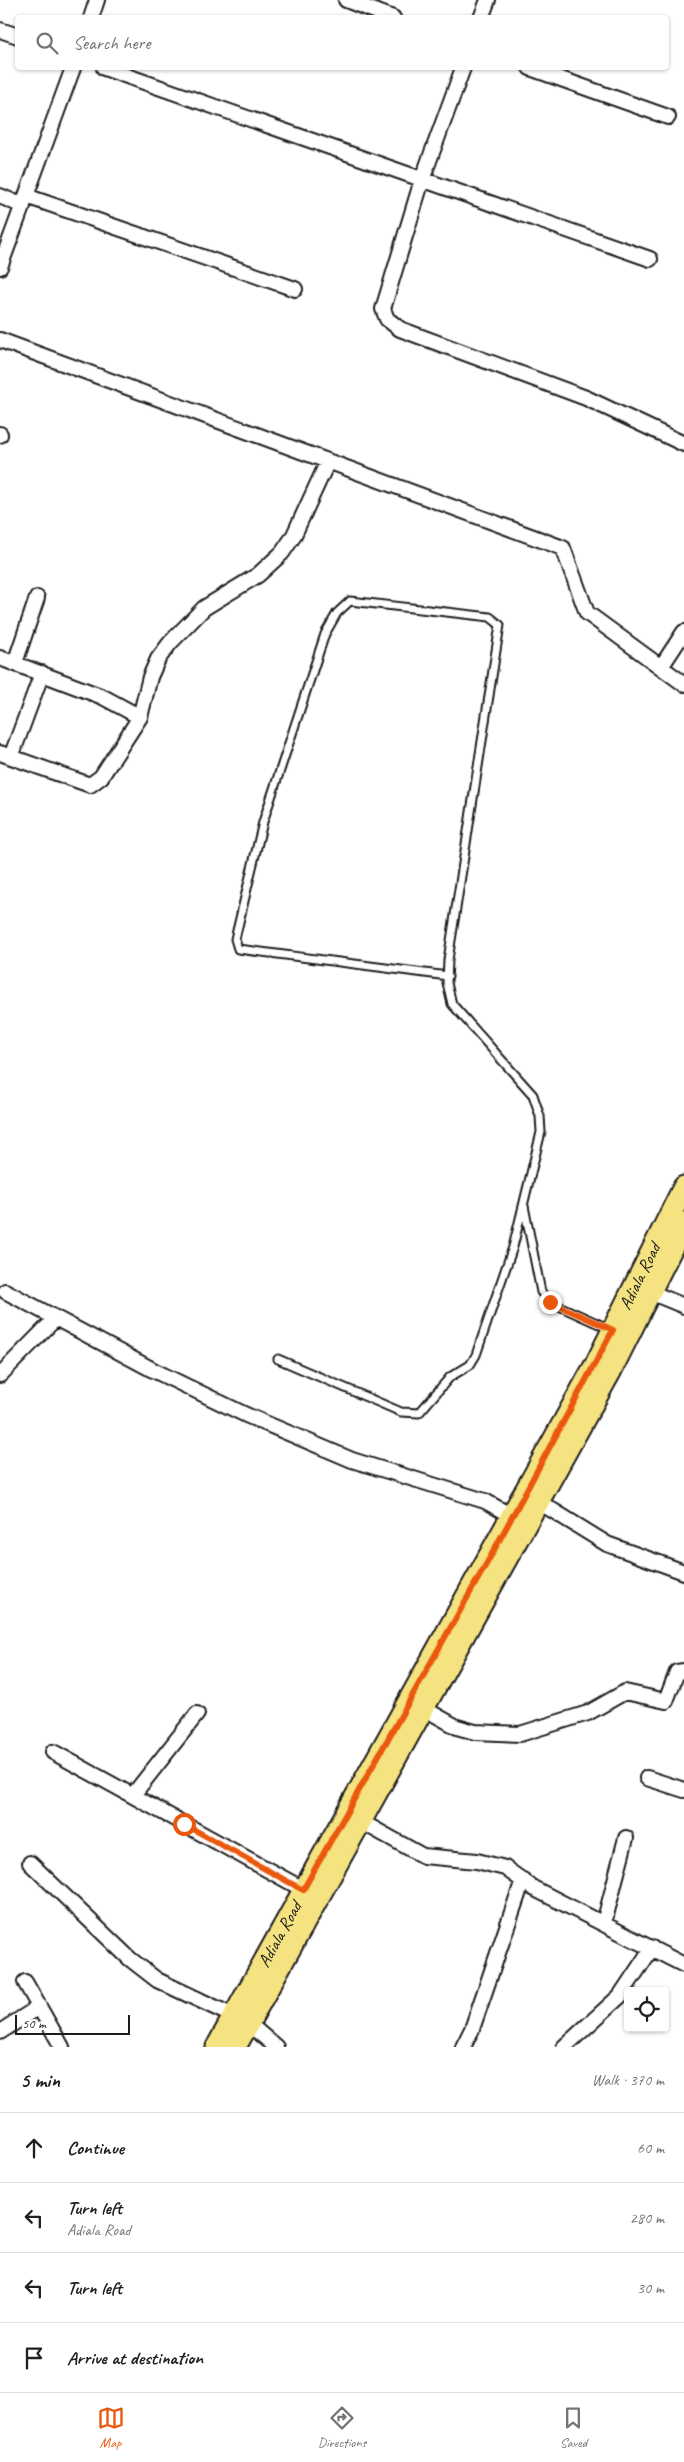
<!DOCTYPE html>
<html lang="en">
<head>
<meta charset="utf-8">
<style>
	:root { --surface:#fff; --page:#f2f2f2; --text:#202124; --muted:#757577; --line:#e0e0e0; --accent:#ea580c }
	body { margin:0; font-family:Caveat,sans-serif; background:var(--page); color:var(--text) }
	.controls { position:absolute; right:15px; bottom:15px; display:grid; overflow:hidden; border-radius:5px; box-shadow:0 1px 4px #0004 }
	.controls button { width:45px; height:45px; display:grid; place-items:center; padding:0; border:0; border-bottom:1px solid var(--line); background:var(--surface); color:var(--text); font:25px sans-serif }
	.scale { position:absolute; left:15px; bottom:12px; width:115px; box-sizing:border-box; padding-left:5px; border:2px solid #1c1c1c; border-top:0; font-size:14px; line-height:18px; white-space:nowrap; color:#1c1c1c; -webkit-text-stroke:4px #fff; paint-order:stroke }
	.stop { position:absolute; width:15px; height:15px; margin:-11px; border:4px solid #ea580c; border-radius:50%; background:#fff }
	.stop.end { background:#ea580c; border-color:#fff; box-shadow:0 1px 5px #0008 }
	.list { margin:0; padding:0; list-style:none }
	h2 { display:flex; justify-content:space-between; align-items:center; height:65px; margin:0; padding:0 20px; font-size:21px }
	h2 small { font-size:16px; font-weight:400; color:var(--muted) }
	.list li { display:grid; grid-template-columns:32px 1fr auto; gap:15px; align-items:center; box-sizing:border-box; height:70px; padding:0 20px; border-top:1px solid var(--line) }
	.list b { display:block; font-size:19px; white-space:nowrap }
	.list p { margin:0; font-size:16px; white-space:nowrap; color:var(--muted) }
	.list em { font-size:16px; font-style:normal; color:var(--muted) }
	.icon { flex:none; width:28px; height:28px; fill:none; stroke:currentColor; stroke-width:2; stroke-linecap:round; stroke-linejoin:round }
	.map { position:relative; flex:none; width:684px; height:2047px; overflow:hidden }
	.search { position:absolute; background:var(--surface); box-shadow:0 1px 4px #0004; left:15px; right:15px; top:15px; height:55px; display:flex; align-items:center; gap:12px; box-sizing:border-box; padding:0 18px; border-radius:5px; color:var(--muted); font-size:19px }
	.sheet { height:345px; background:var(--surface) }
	nav { display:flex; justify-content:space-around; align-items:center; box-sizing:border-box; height:70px; border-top:1px solid var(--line); background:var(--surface); font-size:14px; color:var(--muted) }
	nav a { display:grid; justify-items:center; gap:2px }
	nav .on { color:var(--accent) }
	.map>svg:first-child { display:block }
</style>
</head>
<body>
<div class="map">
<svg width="684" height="2047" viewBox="0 0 684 2047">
	<rect width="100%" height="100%" fill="#fff"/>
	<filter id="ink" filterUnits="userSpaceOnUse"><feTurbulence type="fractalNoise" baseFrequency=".02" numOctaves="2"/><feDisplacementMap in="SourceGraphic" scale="10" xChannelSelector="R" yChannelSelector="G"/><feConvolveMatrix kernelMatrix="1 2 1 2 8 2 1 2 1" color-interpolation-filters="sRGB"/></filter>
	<g filter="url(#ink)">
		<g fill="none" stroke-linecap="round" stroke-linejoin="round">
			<!-- service casing -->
			<g stroke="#1c1c1c" stroke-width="11">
				<path id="service" d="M524 1206 541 1292 550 1302 610 1329
					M278 1359 401 1412 419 1413 450 1377 470 1365 476 1355 513 1247 541 1132 540 1116 533 1095 452 1004 447 983 448 960 500 625 490 617 350 601 337 613 325 634 263 822 235 939 238 949 448 976"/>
			</g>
			<!-- minor casing -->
			<g stroke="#1c1c1c" stroke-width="18">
				<path id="minor" d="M346 0 393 18
					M91 18 97 0
					M481 18 488 0
					M0 30 18 36
					M104 68 650 259
					M463 68 422 180 383 309 387 319 400 329 586 398 684 444
					M530 68 668 117
					M0 196 23 206
					M26 196 295 289
					M0 267 73 68
					M0 340 563 548 587 613 684 684
					M0 435V434
					M0 658 103 697 140 717
					M15 663 37 598
					M661 667 684 632
					M0 753 90 785 101 777 140 717 150 677 158 659 170 643 204 608 258 575 282 553 293 537 328 461
					M11 757 42 673
					M5 1291 153 1370 246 1415 352 1460 485 1501 517 1519
					M650 1292 684 1306
					M0 1375 56 1318
					M539 1502 607 1544 684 1572
					M423 1708 457 1727 475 1732 520 1734 588 1713 625 1692 666 1701 677 1672 684 1671
					M53 1752 310 1893
					M647 1778 684 1790
					M133 1795 197 1714
					M360 1821 423 1856 477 1861 505 1868 533 1888 684 1965
					M30 1863 130 1959 157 1980 248 2023 276 2047
					M604 1923 626 1838
					M25 1982 62 2047
					M0 2032 39 2007
					M463 2047 472 2029 523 1880
					M564 2047 620 1996 652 1948"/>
			</g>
			<!-- primary casing -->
			<g stroke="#1c1c1c" stroke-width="25">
				<g id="primary">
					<path id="s1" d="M217 2047 596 1364 684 1187"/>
					<path d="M235 2047 610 1372 684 1223"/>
				</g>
			</g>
			<!-- service -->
			<use href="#service" stroke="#fff" stroke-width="7"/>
			<!-- minor -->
			<use href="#minor" stroke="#fff" stroke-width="14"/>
			<!-- primary -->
			<use href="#primary" stroke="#f5e382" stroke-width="21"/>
		</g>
	</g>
	<g fill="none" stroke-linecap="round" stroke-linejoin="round" filter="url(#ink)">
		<!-- route -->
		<path stroke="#ea580c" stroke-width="6" d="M184 1824 303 1890 493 1552 613 1330 550 1302"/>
	</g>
	<g text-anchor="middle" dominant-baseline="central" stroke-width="4.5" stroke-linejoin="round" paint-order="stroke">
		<!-- street labels -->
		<g font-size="18" fill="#1c1c1c" stroke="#fff">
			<text stroke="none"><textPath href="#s1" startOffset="879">Adiala Road</textPath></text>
			<text stroke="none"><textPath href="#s1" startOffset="129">Adiala Road</textPath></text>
		</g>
	</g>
</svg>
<div class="controls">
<button><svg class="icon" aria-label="locate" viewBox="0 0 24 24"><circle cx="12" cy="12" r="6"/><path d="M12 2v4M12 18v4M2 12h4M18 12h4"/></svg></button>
</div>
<div class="scale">50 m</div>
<div class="stop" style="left:184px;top:1824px"></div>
<div class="stop end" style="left:550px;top:1302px"></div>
<div class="search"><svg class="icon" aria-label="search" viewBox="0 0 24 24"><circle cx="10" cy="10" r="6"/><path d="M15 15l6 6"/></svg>Search here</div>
</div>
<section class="sheet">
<h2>5 min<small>Walk · 370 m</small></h2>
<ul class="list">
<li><svg class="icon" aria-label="ahead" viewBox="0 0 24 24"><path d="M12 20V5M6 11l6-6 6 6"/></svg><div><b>Continue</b></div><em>60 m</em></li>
<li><svg class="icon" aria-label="left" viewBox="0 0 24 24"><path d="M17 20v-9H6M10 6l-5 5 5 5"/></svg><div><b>Turn left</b><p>Adiala Road</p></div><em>280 m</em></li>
<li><svg class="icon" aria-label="left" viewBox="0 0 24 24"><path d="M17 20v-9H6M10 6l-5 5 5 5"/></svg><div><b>Turn left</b></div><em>30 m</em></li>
<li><svg class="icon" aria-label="arrive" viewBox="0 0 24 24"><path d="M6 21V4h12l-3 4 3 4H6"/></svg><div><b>Arrive at destination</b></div></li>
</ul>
</section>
<nav>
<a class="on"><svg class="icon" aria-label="map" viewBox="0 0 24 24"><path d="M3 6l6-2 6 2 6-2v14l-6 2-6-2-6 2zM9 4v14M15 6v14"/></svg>Map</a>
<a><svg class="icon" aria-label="directions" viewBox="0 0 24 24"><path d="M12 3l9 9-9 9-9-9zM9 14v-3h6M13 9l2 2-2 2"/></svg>Directions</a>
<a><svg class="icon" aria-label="saved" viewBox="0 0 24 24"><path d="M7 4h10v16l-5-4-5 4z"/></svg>Saved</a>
</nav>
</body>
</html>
